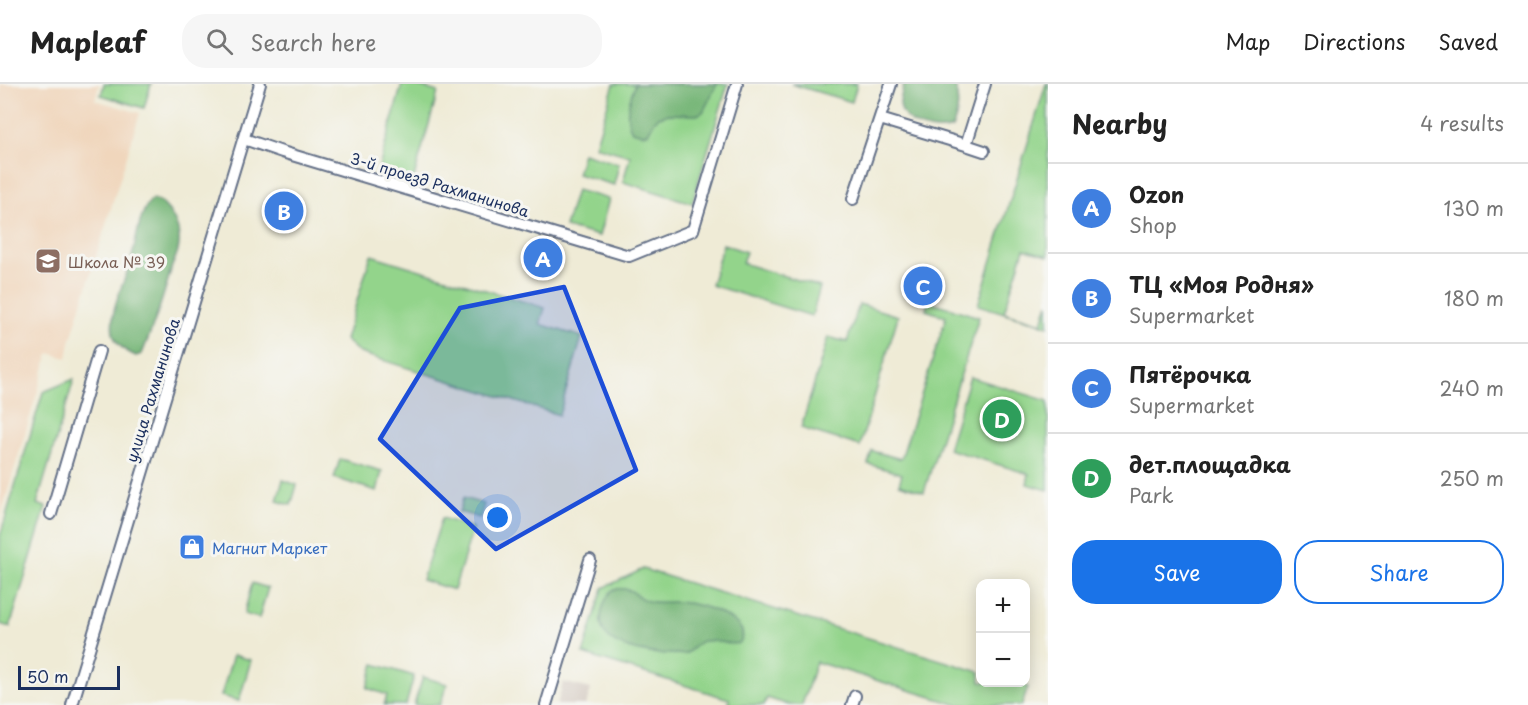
<!DOCTYPE html>
<html lang="en">
<head>
<meta charset="utf-8">
<style>
	:root { --surface:#fff; --page:#f6f6f6; --text:#222; --muted:#767676; --line:#e0e0e0; --accent:#1a73e8 }
	body { margin:0; font-family:"Playpen Sans",sans-serif; background:var(--page); color:var(--text) }
	.controls { position:absolute; right:18px; bottom:18px; display:grid; overflow:hidden; border-radius:12px; box-shadow:0 3px 15px #0003 }
	.controls button { width:54px; height:54px; display:grid; place-items:center; padding:0; border:0; border-bottom:2px solid var(--line); background:var(--surface); color:var(--text); font:30px sans-serif }
	.scale { position:absolute; left:18px; bottom:15px; width:102px; box-sizing:border-box; padding-left:6px; border:3px solid #1b2f5e; border-top:0; font-size:16px; line-height:21px; white-space:nowrap; color:#1b2f5e; -webkit-text-stroke:4px #f6f6f2; paint-order:stroke }
	.you { position:absolute; left:498px; top:434px; width:21px; height:21px; margin:-15px; border:4px solid #fff; border-radius:50%; background:#1a73e8; box-shadow:0 0 0 9px #1a73e833 }
	.badge { display:grid; place-items:center; width:39px; height:39px; border-radius:50%; background:var(--accent); color:#fff; font-size:20px; font-weight:700 }
	.pin { position:absolute; translate:-50% -50%; border:3px solid #fff; box-shadow:0 2px 6px #0006 }
	.list { margin:0; padding:0; list-style:none }
	h2 { display:flex; justify-content:space-between; align-items:center; height:78px; margin:0; padding:0 24px; font-size:26px }
	h2 small { font-size:20px; font-weight:400; color:var(--muted) }
	.list li { display:grid; grid-template-columns:39px 1fr auto; gap:18px; align-items:center; box-sizing:border-box; height:90px; padding:0 24px; border-top:2px solid var(--line) }
	.list b { display:block; font-size:22px; white-space:nowrap }
	.list p { margin:0; font-size:20px; white-space:nowrap; color:var(--muted) }
	.list em { font-size:20px; font-style:normal; color:var(--muted) }
	.actions { display:flex; gap:12px; padding:18px 24px }
	.actions a { flex:1; padding:14px 0; border:2px solid var(--accent); border-radius:24px; text-align:center; font-size:21px; color:var(--accent) }
	.actions .main { background:var(--accent); color:#fff }
	.icon { flex:none; width:33px; height:33px; fill:none; stroke:currentColor; stroke-width:2; stroke-linecap:round; stroke-linejoin:round }
	.map { position:relative; flex:none; width:1048px; height:621px; overflow:hidden }
	header { display:flex; align-items:center; gap:36px; box-sizing:border-box; height:84px; padding:0 30px; background:var(--surface); border-bottom:2px solid var(--line) }
	header strong { font-size:28px }
	nav { display:flex; gap:33px; margin-inline-start:auto; font-size:21px }
	.search { width:420px; height:54px; background:var(--page); display:flex; align-items:center; gap:15px; box-sizing:border-box; padding:0 21px; border-radius:24px; color:var(--muted); font-size:22px }
	main { display:flex }
	aside { flex:1; background:var(--surface) }
	.map>svg:first-child { display:block }
</style>
</head>
<body>
<header>
<strong>Mapleaf</strong>
<div class="search"><svg class="icon" aria-label="search" viewBox="0 0 24 24"><circle cx="10" cy="10" r="6"/><path d="M15 15l6 6"/></svg>Search here</div>
<nav><a>Map</a><a>Directions</a><a>Saved</a></nav>
</header>
<main>
<div class="map">
<svg width="1048" height="621" viewBox="0 0 1048 621">
	<rect width="100%" height="100%" fill="#f6f6f2"/>
	<filter id="ink" filterUnits="userSpaceOnUse"><feTurbulence type="fractalNoise" baseFrequency=".0167" numOctaves="2"/><feDisplacementMap in="SourceGraphic" scale="12" xChannelSelector="R" yChannelSelector="G"/><feConvolveMatrix kernelMatrix="1 2 1 2 8 2 1 2 1" color-interpolation-filters="sRGB"/></filter>
	<filter id="wash" filterUnits="userSpaceOnUse"><feTurbulence type="fractalNoise" baseFrequency=".008" numOctaves="4" result="noise"/><feDisplacementMap in="SourceGraphic" scale="24" xChannelSelector="R" yChannelSelector="G"/><feGaussianBlur stdDeviation="1.35" result="paint"/><feColorMatrix in="noise" values="0 0 0 0 0 0 0 0 0 0 0 0 0 0 0 0 0 1.4 0 .05"/><feComposite in="paint" operator="in"/></filter>
	<g filter="url(#wash)">
		<rect width="100%" height="100%" fill="#efebd6"/>
		<!-- built -->
		<path fill="#f0d6bc" d="M0 0H99L95 16 140 29 70 258 67 274 49 269 0 433Z"/>
		<!-- industrial -->
		<path fill="#cec2b9" d="M563 598 591 605 586 621H557Z"/>
		<!-- green -->
		<path fill="#93d48b" stroke="#578274" stroke-width="1.5" d="M104 0H151L144 24 101 11Z
			M402 0H410L438 8 413 97 378 87Z
			M614 0H728L692 119 623 98 630 72 595 62Z
			M791 0H857L852 18Z
			M1046 0H1048V172L1024 165 1004 228 1042 239 1048 219V242L978 221Z
			M583 69 619 80 614 101 577 90Z
			M576 106 609 115 599 152 565 143Z
			M723 160 746 168 742 179 820 203 812 232 711 201Z
			M371 171 545 224 540 240 582 253 559 331 360 269 345 256Z
			M928 217 979 233 924 408 899 400 902 390 868 380 872 367 901 375 946 233 926 226Z
			M859 220 898 232 860 362 801 344 828 253 847 258Z
			M970 293 1048 317V406L1027 400 1029 390 948 365Z
			M74 295 37 420 46 423 10 543 0 540V452L43 308Z
			M340 375 382 387 377 407 334 394Z
			M283 396 297 401 291 421 277 417Z
			M463 414 484 420 480 434 459 428Z
			M442 434 473 444 454 506 422 496Z
			M643 485 980 588V598L1015 599 1028 603 1022 621H958L816 578 802 621H789L767 614 764 621H728L729 615 583 570 603 504Z
			M252 499 268 504 259 534 244 530Z
			M233 571 251 576 239 617 221 612Z
			M374 580 414 592 406 621H384L387 611 367 604Z
			M423 593 447 600 440 621H414Z"/>
		<!-- forest -->
		<path fill="#76b677" stroke="#48726a" stroke-width="1.5" d="M635 0H717L703 28 697 31 669 30 659 33 655 36 648 49 643 50 632 47C623 32 630 15 635 0Z
			M904 0H955C959 16 959 29 952 44 935 51 901 41 900 19 900 14 903 6 904 0Z
			M153 115C169 119 181 144 179 160 179 167 175 175 172 182 164 212 154 241 142 270L136 272C126 268 115 260 113 249 109 224 125 199 131 176 136 160 139 124 153 115Z
			M614 505C638 503 632 513 648 517 655 519 663 518 671 518 695 518 717 525 736 539 743 545 745 551 740 559 728 562 716 555 704 557 696 558 692 567 685 570 682 571 679 570 676 570 655 571 603 566 601 539 600 527 605 513 614 505Z"/>
	</g>
	<g filter="url(#ink)">
		<g fill="none" stroke-linecap="round" stroke-linejoin="round">
			<!-- minor casing -->
			<g stroke="#657188" stroke-width="14">
				<path id="minor" d="M880 35 966 61
					M244 55 282 68 629 172 693 146 737 0
					M984 67 966 61 985 0
					M853 115 891 0
					M51 430 99 267
					M72 621 260 0
					M546 621 590 476
					M852 621 855 612"/>
			</g>
			<!-- minor -->
			<use href="#minor" stroke="#fff" stroke-width="10"/>
		</g>
	</g>
	<!-- marked area -->
	<path fill="#1d4ed8" fill-opacity="0.2" stroke="#1d4ed8" stroke-width="4.5" stroke-linejoin="round" d="M564 203 636 386 496 465 380 355 460 224Z"/>
	<!-- icons -->
	<defs>
		<g id="school-square" transform="scale(1.35)"><rect x="-9" y="-9" width="18" height="18" rx="4" fill="#8d6e63" stroke="#f6f6f2"/><path d="M0-5L7-2L0 1L-7-2ZM-4 1L0 2.5L4 1V4Q0 6-4 4Z" fill="#fff"/></g>
		<g id="shop-square" transform="scale(1.35)"><rect x="-9" y="-9" width="18" height="18" rx="4" fill="#3f7fe0" stroke="#f6f6f2"/><path d="M-5-2.5h2.3a2.7 3.5 0 0 1 5.4 0H5L5.5 6h-11ZM-1.5-2.5h3a1.5 2.3 0 0 0-3 0Z" fill="#fff"/></g>
	</defs>
	<g fill-rule="evenodd">
		<use href="#school-square" x="48" y="177"/>
		<use href="#shop-square" x="192" y="463"/>
	</g>
	<g text-anchor="middle" dominant-baseline="central" stroke-width="6" stroke-linejoin="round" paint-order="stroke">
		<!-- street labels -->
		<g font-size="15" fill="#1b2f5e" stroke="#f6f6f2">
			<text transform="translate(440 100) rotate(17)">3-й проезд Рахманинова</text>
			<text transform="translate(152 306) rotate(-73)">улица Рахманинова</text>
		</g>
		<!-- education labels -->
		<g font-size="15" fill="#785e54" stroke="#f6f6f2" text-anchor="start">
			<text x="68" y="177">Школа № 39</text>
		</g>
		<!-- shop labels -->
		<g font-size="15" fill="#366cbe" stroke="#f6f6f2" text-anchor="start">
			<text x="212" y="463">Магнит Маркет</text>
		</g>
	</g>
</svg>
<div class="controls">
<button>+</button>
<button>−</button>
</div>
<div class="scale">50 m</div>
<div class="you"></div>
<div class="pin badge" style="left:543px;top:174px;background:#3f7fe0">A</div>
<div class="pin badge" style="left:284px;top:127px;background:#3f7fe0">B</div>
<div class="pin badge" style="left:923px;top:202px;background:#3f7fe0">C</div>
<div class="pin badge" style="left:1002px;top:335px;background:#2e9e5b">D</div>
</div>
<aside>
<h2>Nearby<small>4 results</small></h2>
<ul class="list">
<li><span class="badge" style="background:#3f7fe0">A</span><div><b>Ozon</b><p>Shop</p></div><em>130 m</em></li>
<li><span class="badge" style="background:#3f7fe0">B</span><div><b>ТЦ «Моя Родня»</b><p>Supermarket</p></div><em>180 m</em></li>
<li><span class="badge" style="background:#3f7fe0">C</span><div><b>Пятёрочка</b><p>Supermarket</p></div><em>240 m</em></li>
<li><span class="badge" style="background:#2e9e5b">D</span><div><b>дет.площадка</b><p>Park</p></div><em>250 m</em></li>
</ul>
<div class="actions"><a class="main">Save</a><a>Share</a></div>
</aside>
</main>
</body>
</html>
